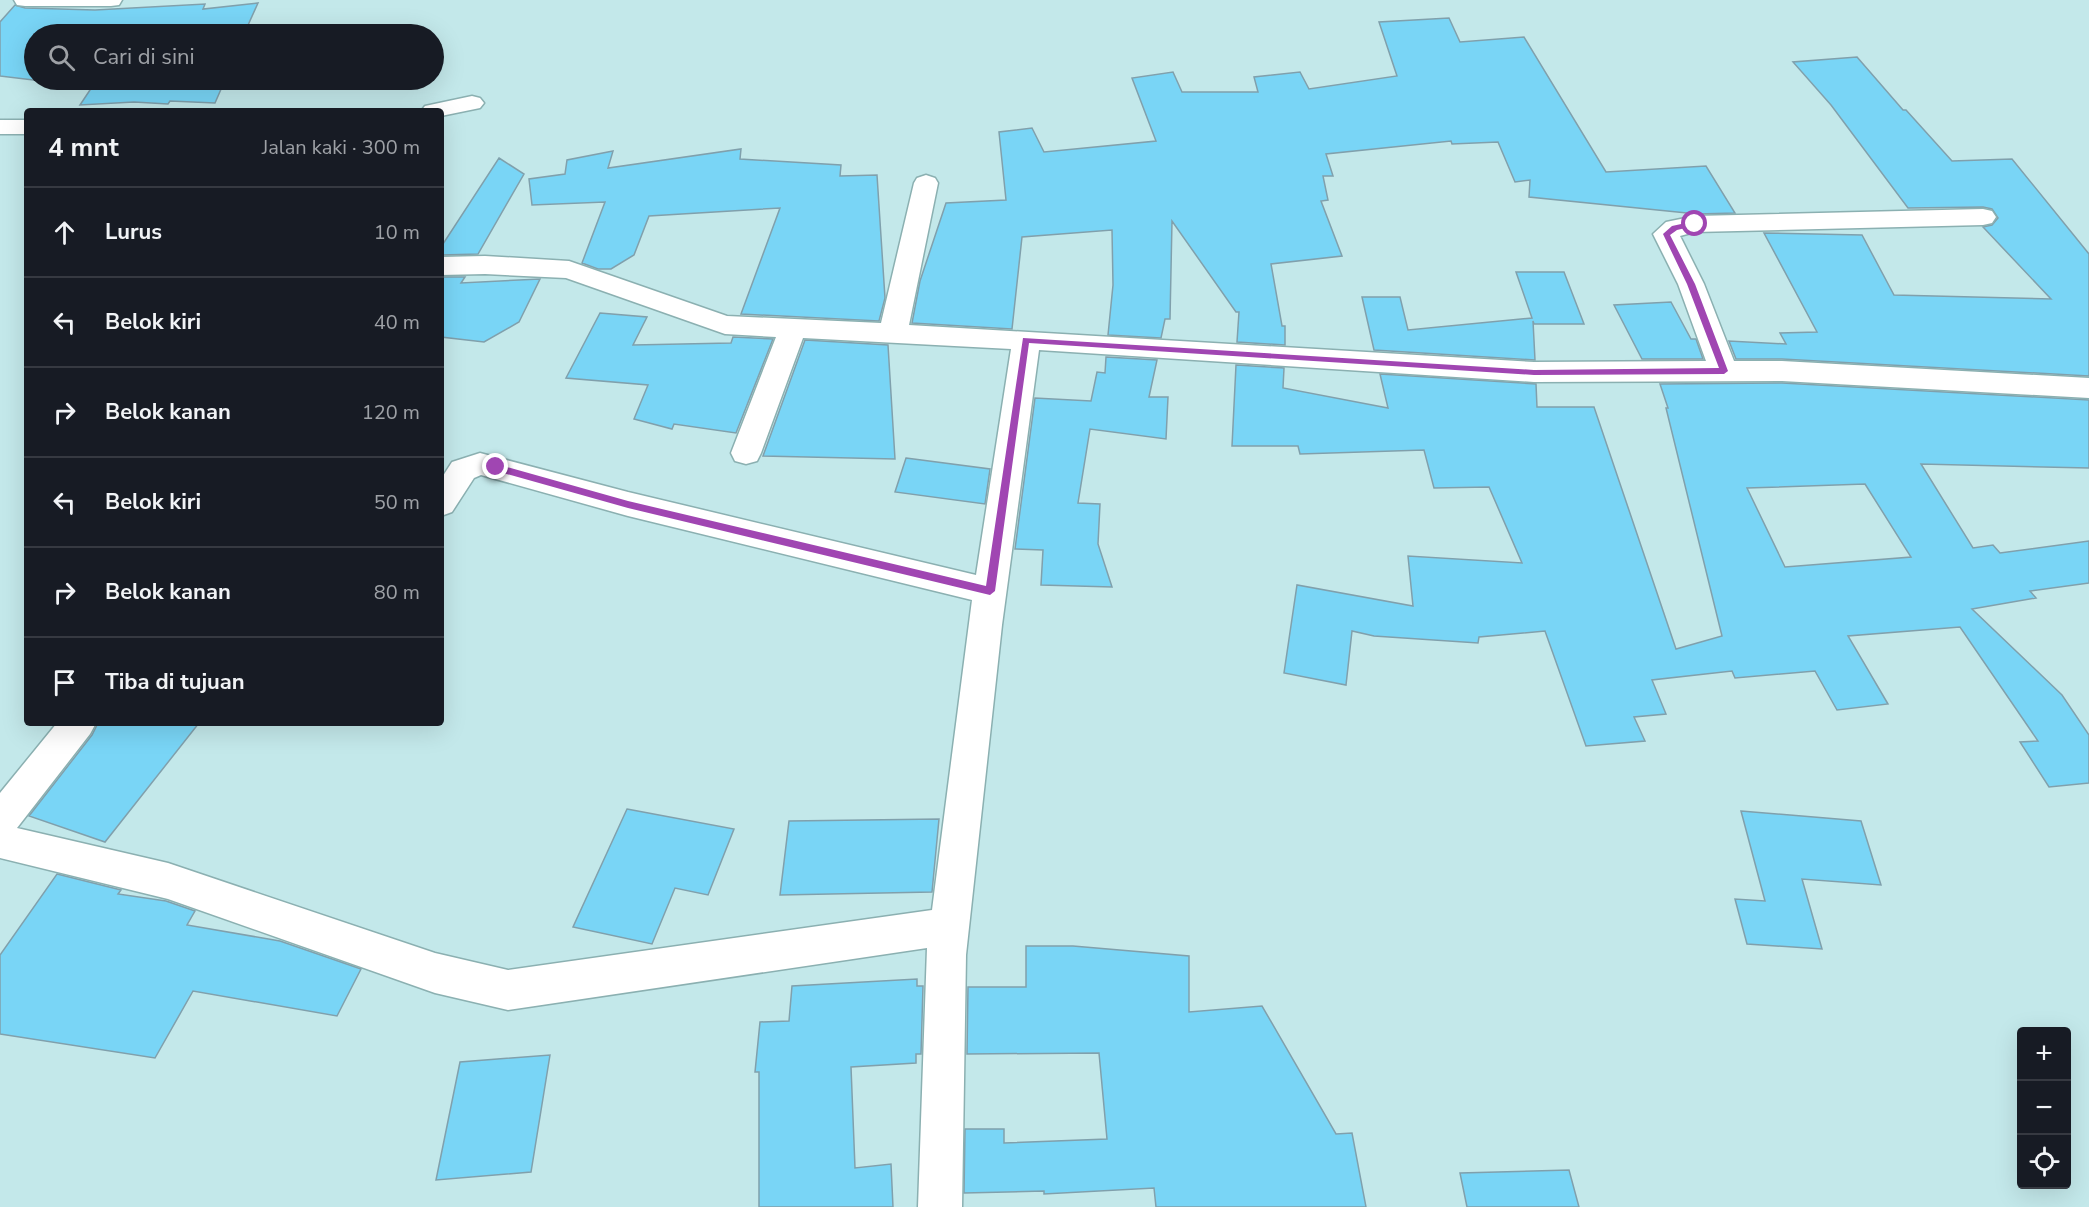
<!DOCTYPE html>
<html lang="id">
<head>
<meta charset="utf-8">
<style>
	:root { --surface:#171b24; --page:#20242c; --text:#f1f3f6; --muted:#9ea1a6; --line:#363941 }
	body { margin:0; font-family:"Nunito Sans",sans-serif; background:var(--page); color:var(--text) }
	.controls { position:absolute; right:18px; bottom:18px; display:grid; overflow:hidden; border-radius:6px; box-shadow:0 6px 24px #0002 }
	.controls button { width:54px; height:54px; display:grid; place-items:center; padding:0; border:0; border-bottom:2px solid var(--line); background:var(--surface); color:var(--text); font:30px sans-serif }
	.stop { position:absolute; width:18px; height:18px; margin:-14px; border:4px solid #a046b2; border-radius:50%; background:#fff }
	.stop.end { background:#a046b2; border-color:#fff; box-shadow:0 2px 6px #0008 }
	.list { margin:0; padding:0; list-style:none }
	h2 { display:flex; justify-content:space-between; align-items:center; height:78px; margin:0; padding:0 24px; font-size:26px }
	h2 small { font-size:20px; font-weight:400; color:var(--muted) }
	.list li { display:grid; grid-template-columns:39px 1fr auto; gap:18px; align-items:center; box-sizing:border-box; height:90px; padding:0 24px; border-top:2px solid var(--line) }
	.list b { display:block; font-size:22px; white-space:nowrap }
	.list em { font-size:20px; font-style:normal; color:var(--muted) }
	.icon { flex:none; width:33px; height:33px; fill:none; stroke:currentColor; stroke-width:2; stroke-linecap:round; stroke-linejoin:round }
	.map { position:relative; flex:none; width:2089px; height:1207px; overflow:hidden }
	.search { position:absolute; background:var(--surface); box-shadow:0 6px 24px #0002; left:24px; top:24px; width:420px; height:66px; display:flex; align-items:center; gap:15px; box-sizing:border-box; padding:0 21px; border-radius:33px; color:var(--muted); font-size:22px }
	.panel { position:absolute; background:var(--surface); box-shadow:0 6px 24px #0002; left:24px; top:108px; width:420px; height:618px; border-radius:6px }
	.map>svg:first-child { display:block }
</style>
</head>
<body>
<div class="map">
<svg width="2089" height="1207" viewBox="0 0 2089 1207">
	<rect width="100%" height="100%" fill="#c3e8ea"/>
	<!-- building -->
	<path fill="#79d5f6" stroke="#80a0ac" stroke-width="1.5" fill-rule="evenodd" d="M258 3 244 34H34V80H225L215 103 170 101 168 104 134 102 80 105 92 87 0 76V22L15 5 25 8 95 10 205 4 203 9Z
		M1449 18 1460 42 1524 37 1606 172 1706 166 1735 213 1697 214 1529 197 1530 180 1515 182 1498 142 1452 144 1451 141 1326 154 1333 176H1323L1328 200 1321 201 1342 256 1271 264 1282 326H1285V345L1237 342 1239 312H1236L1172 221 1170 319H1165L1161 338 1108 335 1113 285 1112 230 1022 237 1012 329 912 323 920 281 946 203 1006 200 999 132 1032 128 1044 152 1156 141 1132 78 1173 72 1182 92H1258L1254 77 1300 72 1309 89 1397 76 1379 22Z
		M1857 57 1903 110H1906L1952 161 2012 159 2089 254V376L1782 359H1736L1729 341 1786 344 1780 333 1817 332 1764 233 1862 235 1894 295 2051 299 1983 227 1992 225 1998 218 1992 209 1983 207 1908 208 1831 105 1793 62Z
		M741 149 740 159 841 165 840 176 877 175 885 298 879 321 741 314 780 208 649 216 634 255 611 269H598L582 263 605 202 532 205 529 179 565 174 567 160 613 151 608 168Z
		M499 158 524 174 478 254 441 255V247Z
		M1516 272H1564L1584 324H1534L1533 321 1535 360 1374 350 1362 297H1400L1408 330 1532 318Z
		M441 277H465L461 283 540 279 519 322 484 342 441 337Z
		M1671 302 1691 339H1696L1703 359H1642L1614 305Z
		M600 313 647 317 633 345 731 343 733 337 773 339 736 433 674 424 672 429 634 419 648 385 566 378Z
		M805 340 888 345 895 459 763 456Z
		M1106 357 1157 360 1149 397H1168L1166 439 1090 429 1078 503 1100 504 1098 544 1112 587 1041 585 1043 550 1015 549 1035 398 1091 401 1097 372 1105 373Z
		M1236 365 1284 368 1283 388 1388 408 1380 374 1536 384 1537 407H1594L1676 649 1722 636 1666 408H1668L1660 384 1782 383 2089 400V468L1921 464 1973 548 1993 545 2000 553 2089 541V583L2030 591 2036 598 1972 609 2062 695 2089 735V783L2049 787 2020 742 2038 741 1960 627 1848 636 1888 704 1837 710 1815 671 1735 678 1732 671 1652 680 1666 714 1634 717 1645 741 1586 746 1545 631 1479 637 1478 643 1374 636 1352 631 1346 685 1284 673 1297 585 1413 606 1408 556 1522 563 1489 487 1434 488 1424 450 1300 454 1298 446H1232ZM1865 484 1911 557 1785 567 1747 488Z
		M906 458 990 469 985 504 895 492Z
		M98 723H199L105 842 29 816 92 735Z
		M627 809 734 829 708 895 675 888 652 944 573 927Z
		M1741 811 1861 821 1881 885 1802 879 1822 949 1747 944 1735 899 1765 901Z
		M939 819 932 892 780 895 789 821Z
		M57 874 121 890 118 894 166 901 195 911 187 925 280 941 361 969 337 1016 193 991 155 1058 0 1034V955Z
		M1026 946H1073L1189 956V1012L1262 1006 1336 1134 1352 1133 1366 1207H1156L1154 1188 1044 1194V1191L964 1193 965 1129H1004V1143L1107 1139 1099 1053 967 1054 968 987H1026Z
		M917 979V986H923L921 1054H916V1063L851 1067 855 1168 891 1164 893 1207H759V1072H755L760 1022 789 1021 792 986Z
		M550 1055 531 1172 436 1180 460 1062Z
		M1569 1170 1579 1207H1467L1460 1173Z"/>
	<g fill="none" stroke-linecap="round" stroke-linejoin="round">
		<!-- minor casing -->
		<g stroke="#8bb0b1" stroke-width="3">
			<path id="minor" d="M14 0H122L119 5 111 6H25L17 5Z
				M472 96 480 98 484 103 480 108 441 116V111H421L425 106Z
				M0 120H27V134H0Z
				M926 175 935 178 938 183 909 325 1534 362 1706 361 1678 284 1653 234 1666 222 1695 216 1983 209 1992 211 1996 217 1992 223 1983 225 1695 232 1680 236 1704 284 1734 361H1782L2089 378V398L1782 381 1534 382 1039 350 1002 625 966 955 962 1207H918L927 948 508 1010 435 993 168 899 0 858V793L57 723H96L90 734 17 828 168 863 435 953 508 970 932 910 972 600 628 516 481 475 474 478 452 512 441 516V479L452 462 480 453 628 492 976 575 1011 349 803 338 761 453 757 461 746 464 735 461 731 453 776 337 725 334 566 278 485 274 441 275V257L485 256 569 261 727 316 881 323 914 183 917 178Z"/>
		</g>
		<!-- minor -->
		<use href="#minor" fill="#fff" fill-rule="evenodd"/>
	</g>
	<!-- route -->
	<path fill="#a046b2" d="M1695 221 1699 224 1698 225 1677 230 1670 235 1695 284 1728 371 1724 374 1534 375 1029 343 995 591 990 595 628 508 496 471 492 467 496 464 628 501 986 586 1023 338 1534 370 1719 368 1687 284 1663 234 1672 226Z"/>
</svg>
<div class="controls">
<button>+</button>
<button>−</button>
<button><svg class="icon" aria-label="locate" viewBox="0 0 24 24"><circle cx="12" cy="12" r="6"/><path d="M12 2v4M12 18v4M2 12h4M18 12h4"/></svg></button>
</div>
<div class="stop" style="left:1695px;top:224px"></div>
<div class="stop end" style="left:496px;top:467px"></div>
<div class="search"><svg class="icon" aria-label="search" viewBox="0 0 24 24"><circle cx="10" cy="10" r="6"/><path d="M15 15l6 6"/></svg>Cari di sini</div>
<section class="panel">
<h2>4 mnt<small>Jalan kaki · 300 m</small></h2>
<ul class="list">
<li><svg class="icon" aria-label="ahead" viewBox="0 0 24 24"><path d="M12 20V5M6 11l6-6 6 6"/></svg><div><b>Lurus</b></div><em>10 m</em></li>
<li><svg class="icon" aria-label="left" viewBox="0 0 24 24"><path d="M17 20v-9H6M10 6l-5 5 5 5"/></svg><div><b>Belok kiri</b></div><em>40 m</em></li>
<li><svg class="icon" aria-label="right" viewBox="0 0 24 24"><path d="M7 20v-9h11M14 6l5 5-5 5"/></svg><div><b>Belok kanan</b></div><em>120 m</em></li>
<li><svg class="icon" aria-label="left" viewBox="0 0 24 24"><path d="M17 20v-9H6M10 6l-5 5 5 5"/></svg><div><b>Belok kiri</b></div><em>50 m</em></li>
<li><svg class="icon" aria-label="right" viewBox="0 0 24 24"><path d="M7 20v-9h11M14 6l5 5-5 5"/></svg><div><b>Belok kanan</b></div><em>80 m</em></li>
<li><svg class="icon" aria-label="arrive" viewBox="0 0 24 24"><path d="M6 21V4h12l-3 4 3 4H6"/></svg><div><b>Tiba di tujuan</b></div></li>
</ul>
</section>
</div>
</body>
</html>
